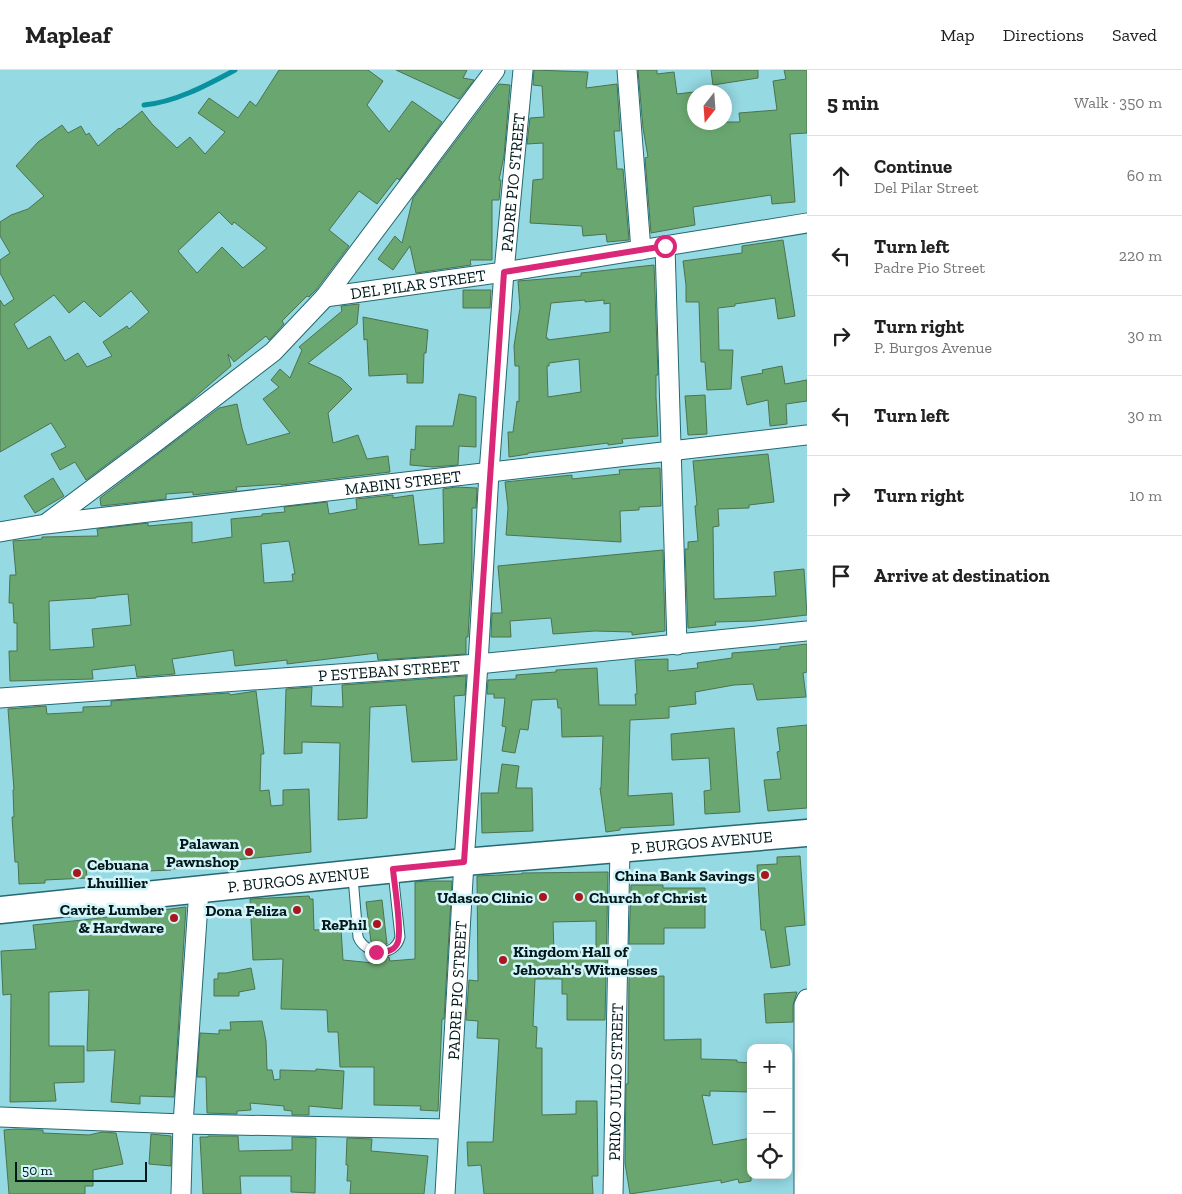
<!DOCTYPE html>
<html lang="en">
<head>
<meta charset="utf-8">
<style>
	:root { --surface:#fff; --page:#f6f6f6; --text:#222; --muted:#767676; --line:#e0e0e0 }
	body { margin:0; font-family:"Zilla Slab",serif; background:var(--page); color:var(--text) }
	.controls { position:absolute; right:15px; bottom:15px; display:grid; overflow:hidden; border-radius:10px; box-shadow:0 2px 12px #0003 }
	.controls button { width:45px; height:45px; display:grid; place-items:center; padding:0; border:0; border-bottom:1px solid var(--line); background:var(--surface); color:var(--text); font:25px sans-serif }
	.compass { position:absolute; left:687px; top:15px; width:45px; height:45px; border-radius:50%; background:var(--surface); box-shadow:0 2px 12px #0003; rotate:197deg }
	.scale { position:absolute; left:15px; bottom:12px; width:132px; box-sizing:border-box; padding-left:5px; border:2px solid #00181b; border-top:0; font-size:14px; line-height:18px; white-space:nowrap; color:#00181b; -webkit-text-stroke:4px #d3f4f8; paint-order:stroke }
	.stop { position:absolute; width:15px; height:15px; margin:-11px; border:4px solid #db2777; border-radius:50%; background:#fff }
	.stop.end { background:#db2777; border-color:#fff; box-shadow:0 1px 5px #0008 }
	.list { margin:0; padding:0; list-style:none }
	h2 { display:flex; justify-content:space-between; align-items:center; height:65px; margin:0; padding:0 20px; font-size:21px }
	h2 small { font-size:16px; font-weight:400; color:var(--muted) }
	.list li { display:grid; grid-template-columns:32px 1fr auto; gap:15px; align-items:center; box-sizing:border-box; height:80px; padding:0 20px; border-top:1px solid var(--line) }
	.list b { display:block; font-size:19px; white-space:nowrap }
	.list p { margin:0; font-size:16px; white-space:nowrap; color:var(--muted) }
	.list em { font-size:16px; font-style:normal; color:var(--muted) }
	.icon { flex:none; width:28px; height:28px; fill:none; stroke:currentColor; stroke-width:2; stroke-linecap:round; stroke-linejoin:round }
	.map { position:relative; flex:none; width:807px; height:1124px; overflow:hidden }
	header { display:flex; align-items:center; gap:30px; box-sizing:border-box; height:70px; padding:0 25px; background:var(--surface); border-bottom:1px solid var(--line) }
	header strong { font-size:24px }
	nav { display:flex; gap:28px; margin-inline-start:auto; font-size:18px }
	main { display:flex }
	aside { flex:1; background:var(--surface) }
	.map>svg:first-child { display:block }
</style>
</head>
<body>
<header>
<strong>Mapleaf</strong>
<nav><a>Map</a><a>Directions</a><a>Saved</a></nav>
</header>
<main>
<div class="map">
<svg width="807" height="1124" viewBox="0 0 807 1124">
	<rect width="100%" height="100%" fill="#95d9e3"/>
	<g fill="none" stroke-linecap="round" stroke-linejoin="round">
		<!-- stream -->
		<path stroke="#08919e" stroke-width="5" d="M144 35C176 32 207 15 235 0"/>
	</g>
	<!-- building -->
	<path fill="#6aa770" stroke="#4c724f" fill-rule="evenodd" d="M279 0H368L383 11 367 35 389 62 412 31 442 52 399 110 397 108 377 134 359 121 329 160 349 176 316 220 309 227 307 226 282 251 284 254 269 270 266 266 234 292 228 284 231 296 187 334 150 362 86 410 75 392 60 400 51 384 66 377 51 353 0 382V230L4 236 14 229 0 203V190L10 183 0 166V152L11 145 28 139 44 126 16 96 38 72 62 55 68 63 81 56 86 65 89 63 98 76 119 58 120 59 142 41 152 54 177 78 190 67 205 84 225 62 198 43 209 28 238 48 250 31 256 36ZM219 142 232 155 234 152 267 178 243 198 222 177 197 203 178 181ZM131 221 149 242 129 259 127 256 103 272 112 286 87 297 78 283 65 291 50 266 28 279 14 254 54 225 69 243 84 231 100 247Z
		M396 0H467L463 8 474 10 459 29Z
		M534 0 588 2 586 18 617 14 620 61H614L617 99H623L629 170 607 172 606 164 583 166 582 156 530 153 533 110 543 109V73L527 74 530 48 544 47 542 16 533 15Z
		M638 0H657V4L674 2 677 24 694 22V52H740L739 43 777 40 773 11 786 9 784 0H807V63L790 64 795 132 772 134 771 125 693 137 695 155 651 163 645 88 648 87 643 58Z
		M711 0H758V8L713 15Z
		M499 14 510 15 504 86 499 110H501L499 130H492V190H470L471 195 416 203 410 176 393 200 378 189 395 166 402 173 413 128Z
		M783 170 795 246 778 249 775 228 735 234V236L718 238 719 280H733L731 319 707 320 705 292H701L699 232H686V215L683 191 742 183V176Z
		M654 195 658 305H656V327L658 366 622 369 623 373 608 375V373L528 383V384L509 387 508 362H513L517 331 519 332V296H515L514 276 520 238 518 211 581 206V203ZM585 230V232L604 230V234L610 233V262L548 270V268H546L551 233ZM579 289 581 322 548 327 547 296H549V293Z
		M463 220H491L490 238H463Z
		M359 234 357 254 308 293 341 308 352 319 328 343 333 373 358 365 367 389 388 386 390 402 281 415V414L236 417 237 420 193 425V422L166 424V429L101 436 100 428 219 338 237 334 242 358 247 375 290 363 263 329 279 317 271 310 280 299 290 308 302 280 299 277 342 241 341 236Z
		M363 247 428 260 426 283H424L423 313H407V304L369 306 367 269 364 270Z
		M782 296 785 314 807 310V331L786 334 787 354 770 356 768 330 747 335 741 307 763 303 762 300Z
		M459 324 476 327V377L459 376 458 395 433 397 410 395 411 379 415 380 416 356H453Z
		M705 325 707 364 688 365 685 326Z
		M768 384 774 432 749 435V438L718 439 719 456 713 457 714 529 776 526 774 502 804 499 807 545 754 551 715 552 716 555 688 558 685 479H688V472L698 471 695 436 697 435 693 391Z
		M660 398 661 436 639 437V440L620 441 621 472 506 465 508 438 505 412 572 405V409L620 404 619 400Z
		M53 408 64 426 35 443 24 426Z
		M456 417 477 418 476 438H472V498L468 567H466V584L378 590 377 583 287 594V590L235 596 233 580 172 589 175 604 137 607 135 595 92 600 93 609 10 611 9 581H17V553H14L13 533H9L10 505H16L13 471 42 469V467L98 466 97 459 148 453V456L192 452V473L232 467 231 449 262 446V444L285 442 284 437 327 432 329 444 357 439 356 429 393 425V428L413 425 419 475 444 473 443 419ZM289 471 295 504H292L293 511 264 513 261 474ZM128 524 131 555 92 559 94 577 50 580 49 531 96 528V527Z
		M663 480 665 561 632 565V562L595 561 553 564 551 548 510 551 511 567H491L492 543H502L498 496Z
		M807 574V602L803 603 806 627 757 630 753 614 734 615 695 622 696 634 669 637V648L630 650 628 726 672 723 674 755 620 758V760L606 762 600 718H601L603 666 562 667 561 638H558L557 629 532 630 528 660 520 659 515 683 502 681 506 657 502 656 505 628H494V624H487L488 610 516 609V605L556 602V600L597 598 599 635H636L635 624H637L635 590 668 589V601L698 598 697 593 732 588V583L780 579V577Z
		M466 606 465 625 454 626 457 690 412 692 406 635 370 637 367 748 338 750 340 673 302 672V683L284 684 286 619 312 617 311 636 343 637 342 615Z
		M256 621 264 684H261L260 721 269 720 271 736 283 735V720L309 719 311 782 236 790 196 792 197 797 171 799V800L124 802 123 794 86 796 87 808 45 810V813L19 814 18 792H15L12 747H14L13 720H14L8 639 46 636 47 644 83 642V637L111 636V631L229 623 230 625Z
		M807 655V738L768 741 764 710 781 709 777 682 780 681 777 658Z
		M734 658 740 742 705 744 704 721 711 720 709 688 672 690 671 664Z
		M502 694 519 696 516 718H532L533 761 482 763 481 723H498Z
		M800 786 805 855 785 857 790 895 771 898 765 860H761L757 795 777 794V787Z
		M608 802 605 950H567V924H562V909H535L533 956 537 957 536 978H542V1045L576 1044V1031H597L598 1106H592L593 1124H484L481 1095 468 1096 467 1072H493L499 969 477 968 478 951 466 950 469 910 478 911 477 806 522 804V803ZM596 851V882H554L553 852Z
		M427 811H452L444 949H442L438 1041 420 1040 421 1036 374 1035V997H340L338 962H328L327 940 281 939 283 889 253 890 250 829 309 826 310 829H313L314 860 341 859 343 890 373 893 372 887H389L390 891 415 889V812Z
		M631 815H663V818H705V858H664V874H629Z
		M382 830 387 874 380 875 371 872 366 832Z
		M186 837 174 1027 140 1026V1034L111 1032 115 980 87 981 89 920 49 922V976H84V1012L54 1013 56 1031 10 1032 11 924 3 925 1 881 36 879 33 855 83 850Z
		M251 898 255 919 239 922V926H214V909H218V903H226Z
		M664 906V970L701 969V989L737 990V992L751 993V1022L710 1021V1026L702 1025 713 1075 751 1068V1111L739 1113 738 1109 721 1113V1110L630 1124 625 1093 626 1014H628L629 907Z
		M797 922 793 935V952L766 953 764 924Z
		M262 951 266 971 267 1000H272L274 1010 280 1009V1000L316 1001V999L344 1001 342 1039 309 1036V1045H292V1041L284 1040V1036L250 1033 251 1040 237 1041V1044L207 1043 206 1007H197L200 963 219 964V960H231L230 952Z
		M16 1059 43 1060V1063L89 1065 102 1062 116 1063 123 1094 93 1100V1116H85V1124H9L4 1060Z
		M151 1064 171 1066V1096L149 1094Z
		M208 1066H238L239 1081 292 1080V1067L316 1068 315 1123 291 1122V1106H240L241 1124H203L200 1067H208Z
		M347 1068 372 1069 371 1081 428 1086 424 1124H350L351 1111H347L348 1095H346Z"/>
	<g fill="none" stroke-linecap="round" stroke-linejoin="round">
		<!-- lane casing -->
		<g stroke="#236972" stroke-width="11">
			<path id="lane" d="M353 807 358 867C365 885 395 888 400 867L393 802"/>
		</g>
		<!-- street casing -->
		<g stroke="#236972" stroke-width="21">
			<g id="street">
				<path d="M627 0 641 180"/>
				<path d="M665 176 677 575"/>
				<path id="s1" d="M325 227 504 202 807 153"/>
				<path d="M47 453 157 371 273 282 325 227 495 0"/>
				<path id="s2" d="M0 462 46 454 807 365"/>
				<path id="s3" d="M0 628 478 594 807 561"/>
				<path d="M0 1047 183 1054 448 1059"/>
				<path d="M181 1124 183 1054 199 819"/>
				<path id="s4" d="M445 1124 464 792 478 594 489 403 504 202 523 0"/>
				<path id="s5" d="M613 1124 620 779"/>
				<path d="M804 1124V935L807 929"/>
			</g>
		</g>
		<!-- secondary casing -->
		<g stroke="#236972" stroke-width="29">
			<g id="secondary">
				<path id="s6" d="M0 840 464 792 807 763"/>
			</g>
		</g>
		<!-- lane -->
		<use href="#lane" stroke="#fff" stroke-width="9"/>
		<!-- street -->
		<use href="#street" stroke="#fff" stroke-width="19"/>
		<!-- secondary -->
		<use href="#secondary" stroke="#fff" stroke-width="26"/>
	</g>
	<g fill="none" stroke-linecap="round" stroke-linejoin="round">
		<!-- route -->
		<path stroke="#db2777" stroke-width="6" d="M376 882C384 882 393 882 397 874 403 865 394 813 393 799L464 792 504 202 665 176"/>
	</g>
	<!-- markers -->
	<g fill="#a9161b" stroke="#d3f4f8" stroke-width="2">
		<circle cx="249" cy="782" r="5"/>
		<circle cx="77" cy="803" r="5"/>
		<circle cx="765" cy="805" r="5"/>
		<circle cx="543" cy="827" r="5"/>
		<circle cx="579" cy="827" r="5"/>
		<circle cx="297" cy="840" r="5"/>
		<circle cx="174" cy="848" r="5"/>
		<circle cx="377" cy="854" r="5"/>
		<circle cx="503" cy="890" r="5"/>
	</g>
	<g text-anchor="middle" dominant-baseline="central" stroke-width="5" stroke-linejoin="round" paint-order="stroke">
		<!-- street labels -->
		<g font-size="16" fill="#00181b" stroke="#d3f4f8">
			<text stroke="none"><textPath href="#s4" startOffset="1014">PADRE PIO STREET</textPath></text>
			<text stroke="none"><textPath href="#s1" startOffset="94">DEL PILAR STREET</textPath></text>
			<text stroke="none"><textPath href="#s2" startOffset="406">MABINI STREET</textPath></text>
			<text stroke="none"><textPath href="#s3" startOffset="390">P ESTEBAN STREET</textPath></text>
			<text stroke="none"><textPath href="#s6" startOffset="705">P. BURGOS AVENUE</textPath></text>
			<text stroke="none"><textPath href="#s6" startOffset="300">P. BURGOS AVENUE</textPath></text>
			<text stroke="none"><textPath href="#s4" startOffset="204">PADRE PIO STREET</textPath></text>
			<text stroke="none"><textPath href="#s5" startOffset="112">PRIMO JULIO STREET</textPath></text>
		</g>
		<!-- poi labels -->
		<g font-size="16" font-weight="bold" fill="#00181b" stroke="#d3f4f8" text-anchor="end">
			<text x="239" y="773">Palawan<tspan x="239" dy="18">Pawnshop</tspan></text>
			<text x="87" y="794" text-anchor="start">Cebuana<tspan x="87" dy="18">Lhuillier</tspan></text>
			<text x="755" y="805">China Bank Savings</text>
			<text x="533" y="827">Udasco Clinic</text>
			<text x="589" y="827" text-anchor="start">Church of Christ</text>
			<text x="164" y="839">Cavite Lumber<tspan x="164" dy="18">&amp; Hardware</tspan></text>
			<text x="287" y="840">Dona Feliza</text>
			<text x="367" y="854">RePhil</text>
			<text x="513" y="881" text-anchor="start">Kingdom Hall of<tspan x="513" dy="18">Jehovah's Witnesses</tspan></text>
		</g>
	</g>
</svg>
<div class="controls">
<button>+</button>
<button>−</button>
<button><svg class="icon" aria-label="locate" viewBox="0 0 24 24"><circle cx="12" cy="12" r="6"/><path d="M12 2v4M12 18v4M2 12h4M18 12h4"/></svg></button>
</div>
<svg class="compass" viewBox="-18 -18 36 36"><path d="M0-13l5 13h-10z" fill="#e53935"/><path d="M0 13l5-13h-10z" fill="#767676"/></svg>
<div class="scale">50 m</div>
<div class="stop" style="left:665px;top:176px"></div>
<div class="stop end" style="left:376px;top:882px"></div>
</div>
<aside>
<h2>5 min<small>Walk · 350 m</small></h2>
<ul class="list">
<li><svg class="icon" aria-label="ahead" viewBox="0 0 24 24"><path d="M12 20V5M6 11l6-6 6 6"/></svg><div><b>Continue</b><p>Del Pilar Street</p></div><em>60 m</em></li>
<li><svg class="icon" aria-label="left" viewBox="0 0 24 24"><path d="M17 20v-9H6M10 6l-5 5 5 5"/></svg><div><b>Turn left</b><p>Padre Pio Street</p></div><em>220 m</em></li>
<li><svg class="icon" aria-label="right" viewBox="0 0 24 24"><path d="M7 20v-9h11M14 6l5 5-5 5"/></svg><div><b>Turn right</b><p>P. Burgos Avenue</p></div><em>30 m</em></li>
<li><svg class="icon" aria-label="left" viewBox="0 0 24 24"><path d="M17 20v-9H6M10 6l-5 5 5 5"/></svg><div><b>Turn left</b></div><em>30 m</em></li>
<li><svg class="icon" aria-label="right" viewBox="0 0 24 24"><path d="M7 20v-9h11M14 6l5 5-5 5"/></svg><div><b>Turn right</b></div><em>10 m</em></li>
<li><svg class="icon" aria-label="arrive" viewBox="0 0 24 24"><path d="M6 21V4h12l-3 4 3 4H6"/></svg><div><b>Arrive at destination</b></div></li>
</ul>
</aside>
</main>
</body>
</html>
